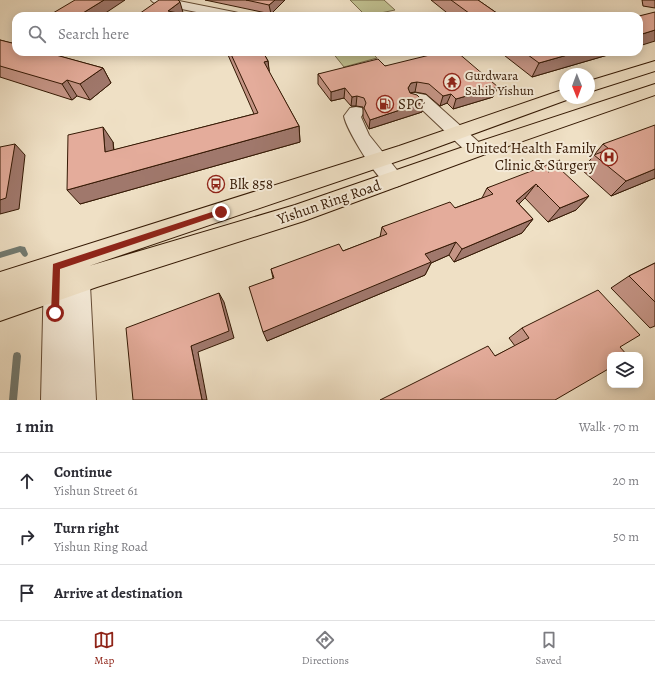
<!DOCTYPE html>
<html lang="en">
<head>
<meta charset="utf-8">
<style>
	:root { --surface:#fff; --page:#f7f7f7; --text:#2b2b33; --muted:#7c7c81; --line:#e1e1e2; --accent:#8f2418 }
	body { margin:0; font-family:Alegreya,serif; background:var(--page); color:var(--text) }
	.controls { position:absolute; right:12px; bottom:12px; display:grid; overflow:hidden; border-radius:8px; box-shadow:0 2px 10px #0003 }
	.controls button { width:36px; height:36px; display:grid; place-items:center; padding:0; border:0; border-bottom:1px solid var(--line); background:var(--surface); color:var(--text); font:20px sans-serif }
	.compass { position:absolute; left:559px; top:68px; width:36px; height:36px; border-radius:50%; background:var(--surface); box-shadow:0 2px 10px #0003; rotate:179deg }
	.stop { position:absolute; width:12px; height:12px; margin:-9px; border:3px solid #8f2418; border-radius:50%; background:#fff }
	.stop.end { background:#8f2418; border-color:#fff; box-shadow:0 1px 4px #0008 }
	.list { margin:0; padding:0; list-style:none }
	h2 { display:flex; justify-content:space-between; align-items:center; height:52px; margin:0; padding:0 16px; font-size:17px }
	h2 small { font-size:13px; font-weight:400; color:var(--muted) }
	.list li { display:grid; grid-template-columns:26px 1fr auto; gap:12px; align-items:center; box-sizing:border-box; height:56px; padding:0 16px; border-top:1px solid var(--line) }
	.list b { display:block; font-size:15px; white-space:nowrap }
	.list p { margin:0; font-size:13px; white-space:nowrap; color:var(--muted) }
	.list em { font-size:13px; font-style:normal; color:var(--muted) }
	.icon { flex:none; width:22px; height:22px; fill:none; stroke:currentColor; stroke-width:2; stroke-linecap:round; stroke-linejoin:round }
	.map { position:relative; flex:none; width:655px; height:400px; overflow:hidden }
	.search { position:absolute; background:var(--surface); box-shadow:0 2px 10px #0003; left:12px; right:12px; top:12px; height:44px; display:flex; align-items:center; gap:10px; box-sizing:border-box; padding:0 14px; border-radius:12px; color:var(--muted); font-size:15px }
	.sheet { height:220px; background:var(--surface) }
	nav { display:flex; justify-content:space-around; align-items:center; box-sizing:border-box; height:56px; border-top:1px solid var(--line); background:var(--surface); font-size:11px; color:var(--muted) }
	nav a { display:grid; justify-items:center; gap:2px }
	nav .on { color:var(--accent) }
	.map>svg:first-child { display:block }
</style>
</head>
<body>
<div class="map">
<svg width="655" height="400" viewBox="0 0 655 400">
	<rect width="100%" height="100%" fill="#efe0c5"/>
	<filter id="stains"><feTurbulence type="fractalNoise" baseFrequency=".005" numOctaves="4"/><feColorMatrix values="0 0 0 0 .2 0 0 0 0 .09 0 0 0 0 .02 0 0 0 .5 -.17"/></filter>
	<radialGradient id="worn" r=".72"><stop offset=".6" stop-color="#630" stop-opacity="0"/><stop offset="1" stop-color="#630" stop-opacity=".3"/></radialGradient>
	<!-- green -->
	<path fill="#c0c090" stroke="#7a6c4a" d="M350 0H384L395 10 366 16Z
		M332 52H371L377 58 344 67Z"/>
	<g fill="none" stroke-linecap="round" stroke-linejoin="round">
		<!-- stream -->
		<path fill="#727b72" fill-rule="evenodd" d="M20 246 25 247 28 254 27 256 25 257 23 256 20 252 0 258V252Z
			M17 352 20 353 21 356 17 400H9L13 356 14 353Z"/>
		<!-- minor casing -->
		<g stroke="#644b34" stroke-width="2">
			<path id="minor" d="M151 0H174L234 12 238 13 240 16H216L157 4 153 2Z
				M415 93 426 95 482 145 485 150 482 155 476 156 470 155 415 103 409 102 407 98 409 94Z
				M356 107 362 108 364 112 361 117 369 135 401 175 404 180 401 185C396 187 393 188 389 186 377 180 346 129 344 116L350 108Z
				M78 256 86 259 89 266 96 400H41L44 275 48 267 56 264 64 267 67 273V266L70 259Z"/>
		</g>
		<!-- major casing -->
		<g stroke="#351904" stroke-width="2">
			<path id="major" d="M655 61V71L589 92V81Z
				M655 84V95L483 155 304 221 97 287 0 321V272L399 146 559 91 565 90V98H572L413 156 89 266 295 205 469 145Z"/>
		</g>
		<!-- minor -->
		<use href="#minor" fill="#f5ebd9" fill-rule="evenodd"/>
		<!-- major -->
		<use href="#major" fill="#efe0c5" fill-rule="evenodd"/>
	</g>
	<!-- wall -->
	<path fill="#c49485" stroke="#351904" d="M205 0H285L271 14Z
		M431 0H478L501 16H451Z
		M642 0H655V8L643 6Z
		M0 40 103 68 111 83 90 100 77 96 72 100 0 77Z
		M215 52H263L268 61 269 72 299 126 300 142 80 204 113 142 114 150 254 114 228 55Z
		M500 52H618L532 77Z
		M385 66 498 87 493 97 453 109 447 103 440 106 426 94 415 92H409L424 102 422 112 369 129 363 117V107L356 106H351L344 98 331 101 318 84V74Z
		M603 144 655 178 611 196 582 170Z
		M552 171 589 196 576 210 548 222 525 198 519 204 533 219 522 233 454 262 449 255 431 263 425 275 267 341 273 278 271 269 343 251 380 237 382 227 455 208 482 198 487 188Z
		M655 263V326L650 328 611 288 629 276Z
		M522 328 620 347 495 356 515 346 509 338Z"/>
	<!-- shaded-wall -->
	<path fill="#a0786c" stroke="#351904" d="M104 0H125L101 16H78Z
		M275 0H285L271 14 269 5Z
		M180 2 184 16 168 11Z
		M655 30V41L639 46V35Z
		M578 52H618L532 77 539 63Z
		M268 61 270 77 264 62Z
		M103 68 111 83 90 100 80 84Z
		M67 80 77 96 72 100 62 84Z
		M417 82 415 92 409 93 408 88 411 83Z
		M498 87 493 97 453 109 456 99Z
		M345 88 344 98 331 101V92Z
		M451 94 447 103 440 106 443 96Z
		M357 96 356 106H351L352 97Z
		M424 102 422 112 369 129 370 120Z
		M299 126 300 142 80 204 67 190Z
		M103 127 113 142 115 167 105 152Z
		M15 144 25 155 19 209 0 214V200Z
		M560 160 549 175 537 187 548 172Z
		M655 169V178L611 196 626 181Z
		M536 184 525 198 507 216 516 201Z
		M589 196 576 210 548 222 560 208Z
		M533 219 522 233 454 262 462 249Z
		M456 242 449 255 431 263 425 275 267 341 263 332 425 254Z
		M219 293 224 302 234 338 198 352 207 400H202L191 346Z"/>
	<!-- building -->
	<path fill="#e4ac9b" stroke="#351904" d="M75 0H104L78 16H48Z
		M159 0H178L180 2 168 11 192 16H136Z
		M246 0H275L269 5Z
		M451 0H478L501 16H473Z
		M655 12V30L639 35V16Z
		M0 40 16 44V52H45L103 68 80 84 67 80 62 84 0 66Z
		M230 52H263L268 61 264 62 299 126 67 190 68 135 103 127 105 152 258 113Z
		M442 52H457L498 87 456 99 451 94 443 96 429 84 417 82 411 83 408 88 410 93 417 95 424 102 370 120 364 108 366 103 364 98 357 96 352 97 345 88 331 92 318 74 378 59 385 66Z
		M524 52H578L539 63Z
		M655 125V169L626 181 594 155 609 149 603 144Z
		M15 144 6 198 0 200V147Z
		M560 160 548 172 559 168 589 196 560 208 536 184 516 201 533 219 462 249 456 242 425 254 431 262 263 332 249 287 274 278 271 269 339 244 343 251 387 234 382 227 450 202 455 208 493 194 487 188Z
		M655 263V302L629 276Z
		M598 290 640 335 620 347 627 355H610V368L555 400H380L488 346 495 356 529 338 522 328Z
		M219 293 229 331 191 346 202 400H133L126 328Z"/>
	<!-- route -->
	<path fill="#8f2418" d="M221 209 223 210V214L60 269 59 313 55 317 53 316 51 313 53 264Z"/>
	<!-- icons -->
	<defs>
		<g id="temple-ring" transform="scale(0.9)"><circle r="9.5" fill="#f5ebd9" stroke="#8f2418" stroke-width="1.5"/><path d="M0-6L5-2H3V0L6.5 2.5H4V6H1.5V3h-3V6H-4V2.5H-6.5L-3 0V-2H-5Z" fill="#8f2418"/></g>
		<g id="fuel-ring" transform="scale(0.9)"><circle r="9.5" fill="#f5ebd9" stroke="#8f2418" stroke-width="1.5"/><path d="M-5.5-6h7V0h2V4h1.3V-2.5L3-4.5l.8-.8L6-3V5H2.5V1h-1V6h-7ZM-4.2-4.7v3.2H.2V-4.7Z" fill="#8f2418"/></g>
		<g id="hospital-ring" transform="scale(0.9)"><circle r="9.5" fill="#f5ebd9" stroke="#8f2418" stroke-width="1.5"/><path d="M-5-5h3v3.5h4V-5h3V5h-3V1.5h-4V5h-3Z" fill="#8f2418"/></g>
		<g id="bus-ring" transform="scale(0.9)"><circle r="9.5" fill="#f5ebd9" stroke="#8f2418" stroke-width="1.5"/><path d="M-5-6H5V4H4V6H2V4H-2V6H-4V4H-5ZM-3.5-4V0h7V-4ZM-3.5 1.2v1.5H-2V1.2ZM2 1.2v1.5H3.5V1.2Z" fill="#8f2418"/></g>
	</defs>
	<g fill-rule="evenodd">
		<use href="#temple-ring" x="452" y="82"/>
		<use href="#fuel-ring" x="385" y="104"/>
		<use href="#hospital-ring" x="609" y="157"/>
		<use href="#bus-ring" x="216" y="184"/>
	</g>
	<g text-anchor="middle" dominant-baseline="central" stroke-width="4" stroke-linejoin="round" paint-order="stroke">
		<!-- far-poi labels -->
		<g font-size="13" fill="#351904" stroke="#f5ebd9" text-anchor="start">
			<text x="465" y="75">Gurdwara<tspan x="465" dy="15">Sahib Yishun</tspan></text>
		</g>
		<!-- poi labels -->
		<g font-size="15" fill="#351904" stroke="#f5ebd9" text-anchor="start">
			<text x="398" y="104">SPC</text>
			<text x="596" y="148" text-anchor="end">United Health Family<tspan x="596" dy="17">Clinic &amp; Surgery</tspan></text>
			<text x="229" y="184">Blk 858</text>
		</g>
		<!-- street labels -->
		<g font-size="15" fill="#351904" stroke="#f5ebd9">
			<text transform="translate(329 202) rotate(-19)">Yishun Ring Road</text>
		</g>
	</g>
	<rect width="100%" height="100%" filter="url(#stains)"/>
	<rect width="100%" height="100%" fill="url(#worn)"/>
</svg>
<div class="controls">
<button><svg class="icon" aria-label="layers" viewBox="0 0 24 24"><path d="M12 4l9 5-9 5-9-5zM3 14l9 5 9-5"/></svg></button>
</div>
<svg class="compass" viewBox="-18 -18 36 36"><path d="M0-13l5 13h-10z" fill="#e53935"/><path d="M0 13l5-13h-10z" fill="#7c7c81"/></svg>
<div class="stop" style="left:55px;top:313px"></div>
<div class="stop end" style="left:221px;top:212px"></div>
<div class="search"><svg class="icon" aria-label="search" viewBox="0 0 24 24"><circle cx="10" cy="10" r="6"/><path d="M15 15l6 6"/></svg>Search here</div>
</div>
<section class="sheet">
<h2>1 min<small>Walk · 70 m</small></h2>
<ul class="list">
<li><svg class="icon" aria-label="ahead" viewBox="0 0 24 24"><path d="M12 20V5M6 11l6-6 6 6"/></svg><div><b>Continue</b><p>Yishun Street 61</p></div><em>20 m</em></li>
<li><svg class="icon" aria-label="right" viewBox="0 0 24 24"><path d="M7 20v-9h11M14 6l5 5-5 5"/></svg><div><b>Turn right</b><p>Yishun Ring Road</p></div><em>50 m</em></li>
<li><svg class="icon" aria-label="arrive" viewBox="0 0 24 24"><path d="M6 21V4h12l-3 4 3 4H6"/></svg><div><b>Arrive at destination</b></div></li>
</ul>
</section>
<nav>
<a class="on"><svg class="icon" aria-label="map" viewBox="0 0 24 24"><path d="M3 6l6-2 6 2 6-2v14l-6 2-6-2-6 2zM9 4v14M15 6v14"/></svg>Map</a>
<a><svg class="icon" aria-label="directions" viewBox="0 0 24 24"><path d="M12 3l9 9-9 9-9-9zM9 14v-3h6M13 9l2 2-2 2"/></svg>Directions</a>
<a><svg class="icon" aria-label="saved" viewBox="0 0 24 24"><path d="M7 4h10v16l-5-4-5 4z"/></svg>Saved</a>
</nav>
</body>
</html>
